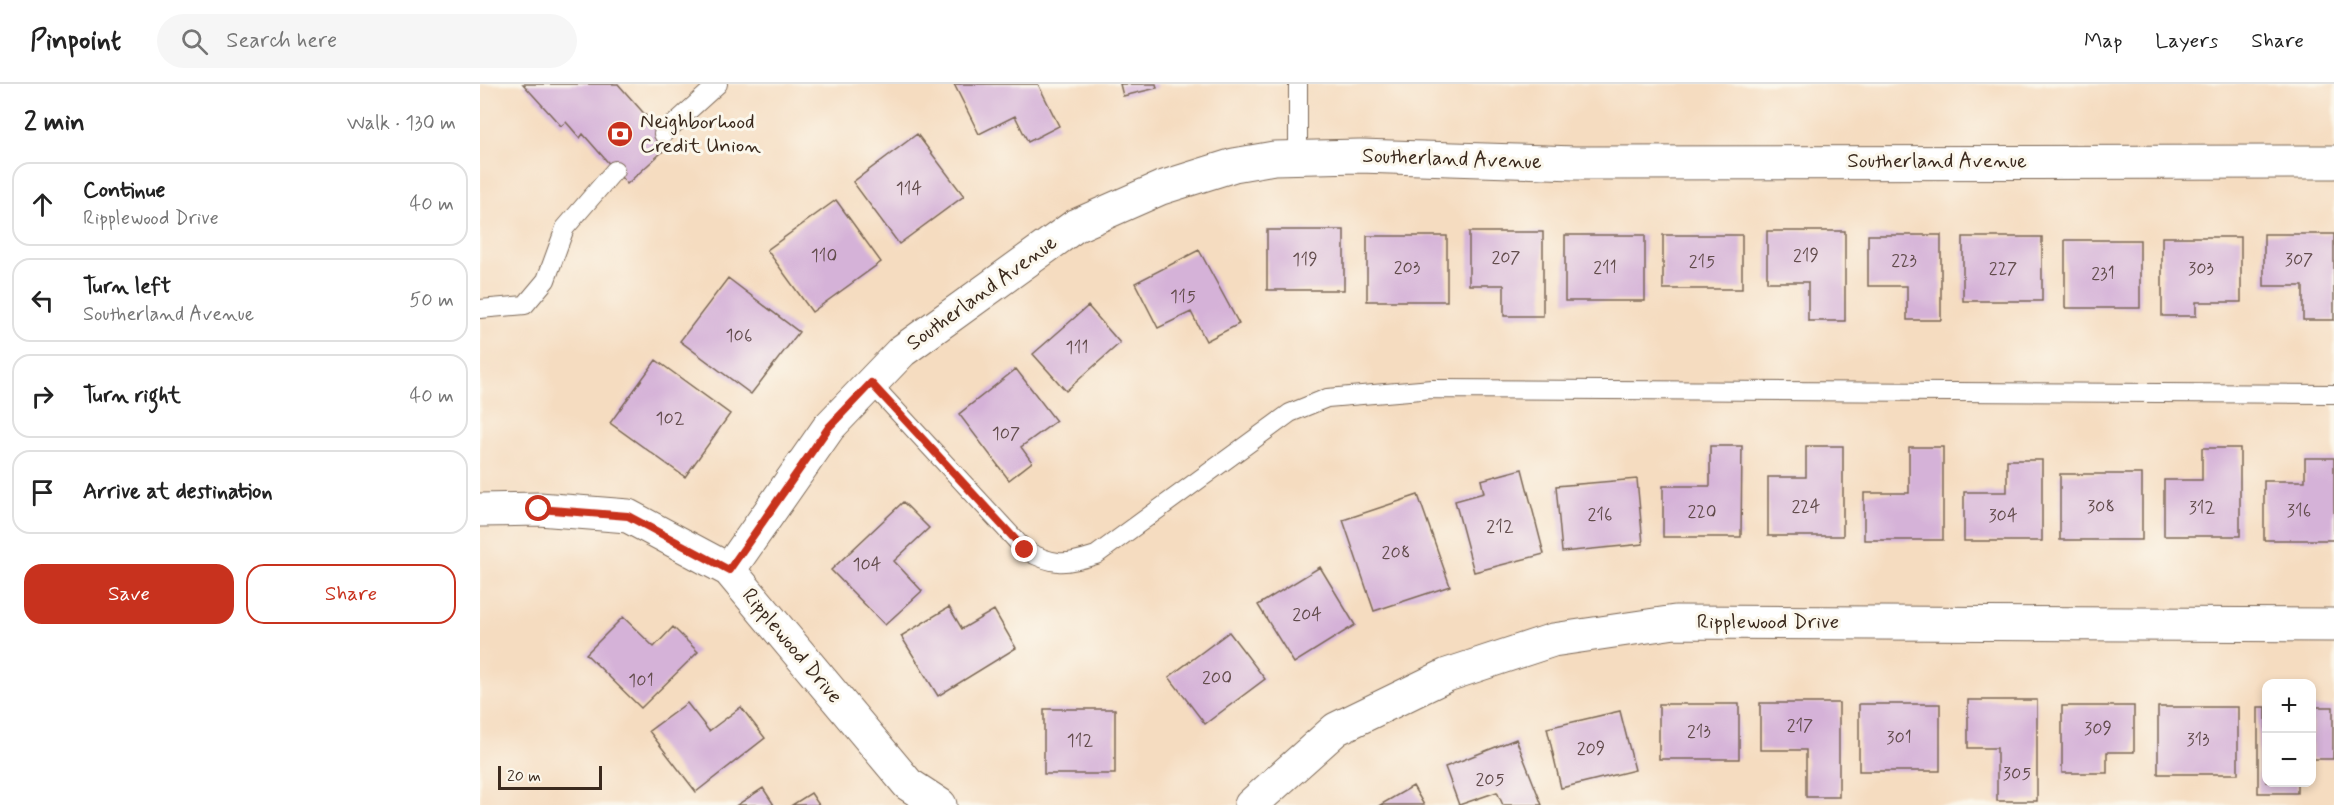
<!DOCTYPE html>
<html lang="en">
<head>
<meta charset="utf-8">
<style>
	:root { --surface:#fff; --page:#f6f6f6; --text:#222; --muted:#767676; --line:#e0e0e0; --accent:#c8321e }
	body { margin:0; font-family:Mynerve,sans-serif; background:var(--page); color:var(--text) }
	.controls { position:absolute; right:18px; bottom:18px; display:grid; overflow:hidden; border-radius:12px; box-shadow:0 3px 9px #0003 }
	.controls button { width:54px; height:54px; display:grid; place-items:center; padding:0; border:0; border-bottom:2px solid var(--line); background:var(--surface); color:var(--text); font:30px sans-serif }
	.scale { position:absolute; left:18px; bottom:15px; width:104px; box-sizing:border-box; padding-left:6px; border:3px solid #3b2a1e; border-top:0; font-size:16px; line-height:21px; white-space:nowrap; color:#3b2a1e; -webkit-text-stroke:4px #fbf7ec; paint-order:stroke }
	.stop { position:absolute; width:18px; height:18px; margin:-14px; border:4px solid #c8321e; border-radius:50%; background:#fff }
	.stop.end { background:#c8321e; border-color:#fff; box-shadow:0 2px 6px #0008 }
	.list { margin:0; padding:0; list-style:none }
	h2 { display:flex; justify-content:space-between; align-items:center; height:78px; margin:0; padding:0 24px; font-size:26px }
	h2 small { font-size:20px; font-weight:400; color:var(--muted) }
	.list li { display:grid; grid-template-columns:39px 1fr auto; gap:18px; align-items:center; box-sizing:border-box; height:84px; margin:0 12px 12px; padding:0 12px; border:2px solid var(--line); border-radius:18px }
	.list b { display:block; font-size:22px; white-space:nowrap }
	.list p { margin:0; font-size:20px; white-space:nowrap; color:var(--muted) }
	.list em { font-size:20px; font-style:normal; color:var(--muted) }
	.actions { display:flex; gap:12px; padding:18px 24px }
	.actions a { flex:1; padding:14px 0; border:2px solid var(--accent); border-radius:18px; text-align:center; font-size:21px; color:var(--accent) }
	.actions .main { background:var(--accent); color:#fff }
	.icon { flex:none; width:33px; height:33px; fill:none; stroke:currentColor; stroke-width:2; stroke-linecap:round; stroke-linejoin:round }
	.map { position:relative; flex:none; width:1854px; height:721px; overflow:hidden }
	header { display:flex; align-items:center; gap:36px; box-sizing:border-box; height:84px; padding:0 30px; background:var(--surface); border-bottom:2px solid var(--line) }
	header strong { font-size:28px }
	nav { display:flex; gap:33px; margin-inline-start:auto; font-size:21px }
	.search { width:420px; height:54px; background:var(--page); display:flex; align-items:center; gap:15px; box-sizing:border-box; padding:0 21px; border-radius:33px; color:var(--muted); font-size:22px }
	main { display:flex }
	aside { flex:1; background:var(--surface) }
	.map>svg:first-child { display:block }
</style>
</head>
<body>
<header>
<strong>Pinpoint</strong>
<div class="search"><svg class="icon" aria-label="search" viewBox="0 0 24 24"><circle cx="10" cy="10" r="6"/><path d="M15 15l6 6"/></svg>Search here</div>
<nav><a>Map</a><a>Layers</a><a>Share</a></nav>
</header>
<main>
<aside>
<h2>2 min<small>Walk · 130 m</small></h2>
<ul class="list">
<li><svg class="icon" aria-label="ahead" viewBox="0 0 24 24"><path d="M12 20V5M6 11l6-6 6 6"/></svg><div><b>Continue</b><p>Ripplewood Drive</p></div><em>40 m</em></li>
<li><svg class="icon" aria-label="left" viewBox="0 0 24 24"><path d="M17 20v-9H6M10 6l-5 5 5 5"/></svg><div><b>Turn left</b><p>Southerland Avenue</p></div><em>50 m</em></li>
<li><svg class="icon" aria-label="right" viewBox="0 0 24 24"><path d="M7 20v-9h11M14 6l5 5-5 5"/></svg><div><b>Turn right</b></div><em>40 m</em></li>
<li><svg class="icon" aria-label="arrive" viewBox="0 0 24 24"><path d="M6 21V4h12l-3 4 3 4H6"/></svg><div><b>Arrive at destination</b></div></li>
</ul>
<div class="actions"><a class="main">Save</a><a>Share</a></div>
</aside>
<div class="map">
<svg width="1854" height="721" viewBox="0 0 1854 721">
	<rect width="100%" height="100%" fill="#fbf7ec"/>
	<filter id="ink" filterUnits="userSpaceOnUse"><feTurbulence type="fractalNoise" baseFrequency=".0167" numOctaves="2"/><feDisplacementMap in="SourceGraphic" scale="12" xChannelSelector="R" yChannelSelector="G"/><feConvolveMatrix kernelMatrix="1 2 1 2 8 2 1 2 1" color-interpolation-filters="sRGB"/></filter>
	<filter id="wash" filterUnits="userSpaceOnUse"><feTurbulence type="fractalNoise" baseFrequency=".008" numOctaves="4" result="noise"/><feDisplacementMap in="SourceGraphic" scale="24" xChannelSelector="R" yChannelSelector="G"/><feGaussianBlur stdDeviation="1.35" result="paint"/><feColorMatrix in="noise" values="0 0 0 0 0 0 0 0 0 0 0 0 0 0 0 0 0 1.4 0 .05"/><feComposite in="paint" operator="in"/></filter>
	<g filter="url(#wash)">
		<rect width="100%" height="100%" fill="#f5dcc0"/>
		<g id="blocks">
			<!-- building -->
			<path fill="#d5b2d8" d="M43 0H138L191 60 147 100 103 50 100 54 86 38 81 42Z
				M474 0H558L579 42 548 58 535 32 499 50Z
				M640 0H676L677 4 643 12Z
				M437 50 484 112 419 160 373 98Z
				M356 116 401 178 332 228 287 166Z
				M787 146H864V206H787Z
				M1287 147H1365V237H1328V198H1287Z
				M989 148H1063V232H1024V201H989Z
				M1784 150H1854V236H1823V202H1784Z
				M1085 151H1165V217H1085Z
				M1183 151H1262V205H1183Z
				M1388 151H1461V236H1427V202H1388Z
				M887 152H967V217H887Z
				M1483 153H1562V217H1483Z
				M1682 153H1761V218H1716V232H1682Z
				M1585 156H1660V224H1585Z
				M719 166 759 240 726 257 711 228 678 244 655 199Z
				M248 194 319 248 271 310 200 257Z
				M608 222 640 259 586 307 553 270Z
				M176 276 250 330 205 393 130 339Z
				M536 285 576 337 541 363 552 378 529 396 479 330Z
				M1230 362H1262L1261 453H1183V402H1230Z
				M1326 362H1363V452H1288V393H1326Z
				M1429 363H1463V456H1384V409H1429Z
				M1722 364H1760V452H1684V396H1722Z
				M1825 374H1854V456H1784V397H1825Z
				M1527 376H1562V457H1484V408H1527Z
				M1042 385 1064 470 994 488 975 417 1004 409 1001 396Z
				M1580 390H1662V456H1580Z
				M1157 395 1163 460 1082 468 1076 402Z
				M938 411 970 502 894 527 863 436Z
				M423 418 449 444 414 477 442 507 405 541 351 486Z
				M840 483 875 541 814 579 778 521Z
				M469 523 482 545 514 526 536 564 458 612 421 552Z
				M143 533 174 563 193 543 218 568 161 624 106 570Z
				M749 548 785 595 725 640 689 593Z
				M1488 616H1557V717H1517V664H1488Z
				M207 619 229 647 261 623 285 654 216 708 169 647Z
				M1280 619H1359V713H1326V666H1280Z
				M1179 620H1259V675H1179Z
				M1379 620H1460V687H1379Z
				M1582 622H1654V668H1627V689H1582Z
				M1678 623H1758V690H1678Z
				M1778 623H1786V698H1817V709H1778Z
				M1832 623H1853V675H1832Z
				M564 625H635V690H564Z
				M1140 627 1155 686 1081 704 1067 644Z
				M1036 655 1062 721H1023L1017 708 979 721 965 683Z
				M933 702 944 721H900Z
				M283 704 294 721H257Z
				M331 709 339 721H312Z"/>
		</g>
	</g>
	<g filter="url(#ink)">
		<use href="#blocks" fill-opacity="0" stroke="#7c6857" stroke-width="1.5"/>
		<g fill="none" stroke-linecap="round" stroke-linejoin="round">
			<!-- lane casing -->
			<g stroke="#7c6857" stroke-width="20">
				<path id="lane" d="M818 0V73
					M183 50 238 0
					M0 225 45 221 66 196 85 144 135 86
					M391 299 545 466C574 482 585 481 616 471L810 329 847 314 952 305 1854 310"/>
			</g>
			<!-- street casing -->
			<g stroke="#7c6857" stroke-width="35">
				<path id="street" d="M0 426 59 425 148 432 249 486 428 700 460 721
					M249 486 349 343 422 267 595 142 681 104 754 81 794 74 880 72 1095 79 1854 78
					M771 721 856 645 967 591 1073 556 1195 538 1854 541"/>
			</g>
			<!-- lane -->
			<use href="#lane" stroke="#fff" stroke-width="18"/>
			<!-- street -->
			<use href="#street" stroke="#fff" stroke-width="33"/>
		</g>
	</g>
	<g fill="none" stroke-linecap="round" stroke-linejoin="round" filter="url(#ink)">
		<!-- route -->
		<path stroke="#c8321e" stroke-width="8" d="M59 425 148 432 249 486 349 343 391 299 545 466"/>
	</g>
	<!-- icons -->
	<defs>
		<g id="bank-disc" transform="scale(1.35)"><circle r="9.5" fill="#c8321e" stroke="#fbf7ec"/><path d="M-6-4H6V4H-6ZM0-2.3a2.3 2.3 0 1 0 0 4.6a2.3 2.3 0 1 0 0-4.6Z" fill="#fff"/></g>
	</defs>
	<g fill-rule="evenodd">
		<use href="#bank-disc" x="140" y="50"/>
	</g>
	<g text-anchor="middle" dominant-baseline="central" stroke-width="6" stroke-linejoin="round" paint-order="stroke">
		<!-- number labels -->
		<g font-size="18" fill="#624c4c">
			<text x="429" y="105">114</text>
			<text x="344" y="172">110</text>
			<text x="1326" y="172">219</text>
			<text x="1026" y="174">207</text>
			<text x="825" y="176">119</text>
			<text x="1819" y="176">307</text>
			<text x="1424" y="177">223</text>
			<text x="1222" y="178">215</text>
			<text x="927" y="184">203</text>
			<text x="1125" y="184">211</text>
			<text x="1523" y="185">227</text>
			<text x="1721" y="185">303</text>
			<text x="1623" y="190">231</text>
			<text x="703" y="213">115</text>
			<text x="259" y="252">106</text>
			<text x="597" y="264">111</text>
			<text x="190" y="335">102</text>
			<text x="526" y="350">107</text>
			<text x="1326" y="423">224</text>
			<text x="1621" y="423">308</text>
			<text x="1722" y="424">312</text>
			<text x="1819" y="427">316</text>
			<text x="1222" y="428">220</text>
			<text x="1120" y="431">216</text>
			<text x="1523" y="432">304</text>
			<text x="1020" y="443">212</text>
			<text x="916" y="469">208</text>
			<text x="387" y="481">104</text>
			<text x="827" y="531">204</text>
			<text x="737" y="594">200</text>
			<text x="161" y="597">101</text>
			<text x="1320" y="642">217</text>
			<text x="1618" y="645">309</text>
			<text x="1219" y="648">213</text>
			<text x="1419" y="654">301</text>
			<text x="1718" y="656">313</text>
			<text x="600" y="657">112</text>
			<text x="1111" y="665">209</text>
			<text x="1537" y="690">305</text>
			<text x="1010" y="696">205</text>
		</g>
		<!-- poi labels -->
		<g font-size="21" fill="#3b2a1e" stroke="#fbf7ec" text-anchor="start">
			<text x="160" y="38">Neighborhood<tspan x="160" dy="24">Credit Union</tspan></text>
		</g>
		<!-- street labels -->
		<g font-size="21" fill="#3b2a1e" stroke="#fbf7ec">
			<text transform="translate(972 75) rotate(2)">Southerland Avenue</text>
			<text x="1457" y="77">Southerland Avenue</text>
			<text transform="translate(502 209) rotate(-36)">Southerland Avenue</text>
			<text x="1288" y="538">Ripplewood Drive</text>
			<text transform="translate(312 562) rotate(50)">Ripplewood Drive</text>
		</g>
	</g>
</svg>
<div class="controls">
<button>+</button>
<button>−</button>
</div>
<div class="scale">20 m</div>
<div class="stop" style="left:59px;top:425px"></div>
<div class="stop end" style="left:545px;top:466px"></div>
</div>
</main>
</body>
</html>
